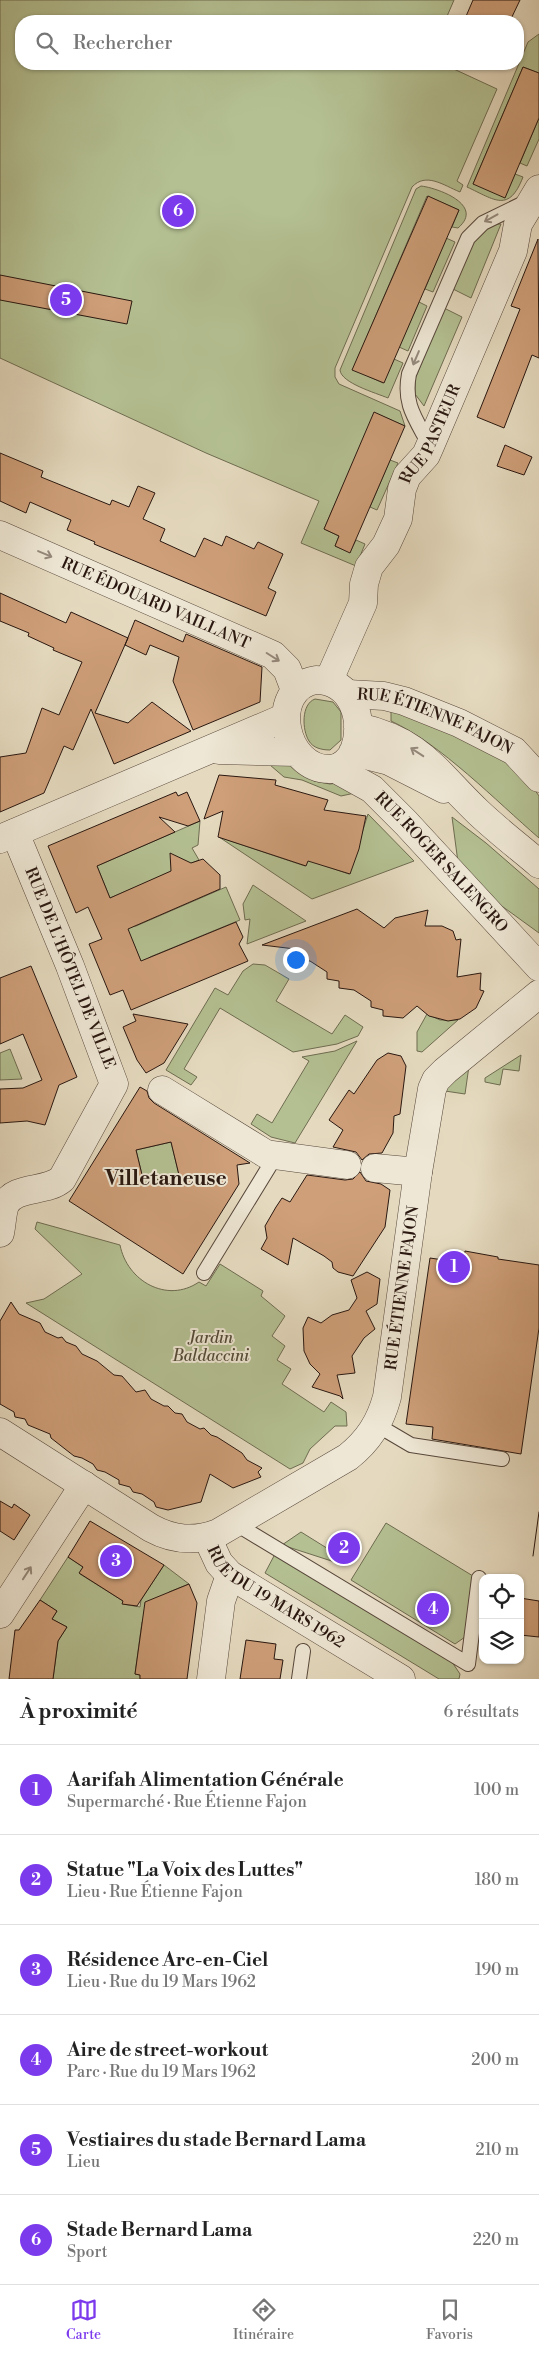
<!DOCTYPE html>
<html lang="fr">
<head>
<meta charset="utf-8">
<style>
	:root { --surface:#fff; --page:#f2f2f2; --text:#222; --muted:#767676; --line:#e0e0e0; --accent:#7c3aed }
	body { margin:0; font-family:"Libre Bodoni",serif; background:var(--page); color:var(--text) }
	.controls { position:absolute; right:15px; bottom:15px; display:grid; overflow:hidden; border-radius:10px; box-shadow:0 1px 4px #0004 }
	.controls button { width:45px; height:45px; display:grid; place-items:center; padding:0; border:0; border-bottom:1px solid var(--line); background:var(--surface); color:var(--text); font:25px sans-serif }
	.you { position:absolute; left:295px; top:959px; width:18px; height:18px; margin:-12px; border:4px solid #fff; border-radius:50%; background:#1a73e8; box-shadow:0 0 0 8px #1a73e833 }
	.badge { display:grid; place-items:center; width:32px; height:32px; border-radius:50%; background:var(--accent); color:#fff; font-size:16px; font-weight:700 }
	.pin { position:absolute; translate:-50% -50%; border:2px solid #fff; box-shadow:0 1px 5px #0006 }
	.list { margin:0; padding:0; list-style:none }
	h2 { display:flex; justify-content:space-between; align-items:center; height:65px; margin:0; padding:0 20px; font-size:21px }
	h2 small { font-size:16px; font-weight:400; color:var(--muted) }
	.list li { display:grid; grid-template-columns:32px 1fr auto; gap:15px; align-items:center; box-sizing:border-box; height:90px; padding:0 20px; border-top:1px solid var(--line) }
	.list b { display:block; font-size:19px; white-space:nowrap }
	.list p { margin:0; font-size:16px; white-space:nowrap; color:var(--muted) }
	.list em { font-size:16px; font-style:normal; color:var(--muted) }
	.icon { flex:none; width:28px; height:28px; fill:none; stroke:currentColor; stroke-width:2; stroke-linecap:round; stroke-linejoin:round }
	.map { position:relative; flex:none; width:539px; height:1679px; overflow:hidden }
	.search { position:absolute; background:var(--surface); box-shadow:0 1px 4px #0004; left:15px; right:15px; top:15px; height:55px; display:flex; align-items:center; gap:12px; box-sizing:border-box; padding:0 18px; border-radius:20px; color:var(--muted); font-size:19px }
	.sheet { height:605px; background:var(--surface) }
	nav { display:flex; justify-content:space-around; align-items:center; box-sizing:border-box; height:70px; border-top:1px solid var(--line); background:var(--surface); font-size:14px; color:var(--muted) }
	nav a { display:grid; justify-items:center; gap:2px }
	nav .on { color:var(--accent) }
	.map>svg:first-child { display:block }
</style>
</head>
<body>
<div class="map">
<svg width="539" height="1679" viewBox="0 0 539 1679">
	<rect width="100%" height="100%" fill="#e5dabf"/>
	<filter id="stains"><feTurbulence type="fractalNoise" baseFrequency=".004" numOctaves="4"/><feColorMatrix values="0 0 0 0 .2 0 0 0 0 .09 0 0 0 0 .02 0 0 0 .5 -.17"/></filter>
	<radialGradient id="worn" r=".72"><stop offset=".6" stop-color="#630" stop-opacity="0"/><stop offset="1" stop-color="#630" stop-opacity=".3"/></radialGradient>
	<!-- green -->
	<path fill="#b4c092" stroke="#6e6c51" d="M0 0H454L445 21H21V64H443L497 89 457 181 463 185 460 192C443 185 426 172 412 187L335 368V377L339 384 400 411 405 426 375 413 324 529 339 536 335 546 350 552 356 540 365 544 356 566 301 543 319 501 206 453 0 358Z
		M539 34V73L523 67 473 184 515 174 523 177C509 213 495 200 467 187L528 42Z
		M539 118V139L527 166 520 163Z
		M421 186C438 188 485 205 458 228L452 227 459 210 427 196 353 369 383 383 394 359 403 363 388 398C376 393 341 383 340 370L416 189Z
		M492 224H501L471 298 453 289 473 240Z
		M446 238 455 242 433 292 425 289Z
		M419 302 427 306 408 351 399 347Z
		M444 308 462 317 424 406 415 394V379Z
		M390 460 398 463 377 510 370 507Z
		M315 699 333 702 341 712V740L330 750C322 750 313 748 309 741 302 730 301 704 315 699Z
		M391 706 495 750 532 786 539 796V838C496 801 441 744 391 721Z
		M284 760 314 781 330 784 337 783 355 793 341 796 302 780 284 777 270 765Z
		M368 814 414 861 312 899 219 837 305 866 309 858 317 863 349 874Z
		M452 817 486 843 539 889V933L488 896 459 870Z
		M200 821 198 845 192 848 199 860 110 898 97 866Z
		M253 885 306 921 247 944 250 919 245 920 243 904Z
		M226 887 240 920 150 957 142 964 126 926H136Z
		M253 964 265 965 289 979 276 1001 332 1034 345 1015 363 1027 358 1036 337 1044 293 1052 220 1008 184 1069 197 1077 191 1085 166 1070 215 988 228 995 243 971Z
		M427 1014 440 1020H458L422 1052 417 1051V1032Z
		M357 1041 295 1143 271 1137 251 1124 257 1114 272 1123 309 1061 302 1057 335 1051Z
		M10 1049 22 1079 0 1080V1053Z
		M521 1055 519 1071 503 1069 500 1085 485 1082V1078Z
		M469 1066 465 1094 445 1091 453 1080Z
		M171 1142 179 1175 144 1183 136 1150Z
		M37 1222 120 1245C127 1281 167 1304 199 1282L206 1286 220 1264 263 1291 261 1296 285 1316 272 1336 285 1346 277 1360 291 1369 282 1384 324 1412 331 1402 346 1412 347 1426H335L310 1449 303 1463 290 1469 26 1303 44 1299 82 1274 35 1229Z
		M386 1523 473 1576 465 1637 455 1644 351 1580Z
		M301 1532 346 1560 344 1565 282 1545Z
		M275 1554 452 1662 460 1674 459 1679H439L265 1573Z
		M68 1557 83 1567 80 1574 123 1601V1604L140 1607 141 1600 164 1565 189 1584 169 1592 142 1622 135 1674 140 1675V1679H53L58 1641 67 1627 52 1619 57 1611 40 1600Z"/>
	<!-- building -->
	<path fill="#ce9f79" stroke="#291710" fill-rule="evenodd" d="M473 0H520L510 21H464Z
		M523 67 539 73V118L505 198 473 184Z
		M428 196 459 210 384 383 352 370Z
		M538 239 539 358 532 355 504 428 477 417 520 309 511 306Z
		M0 275 132 301 127 324 0 300Z
		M374 412 405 426 350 553 335 546 339 536 324 529Z
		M505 445 532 457 524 475 497 466Z
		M0 453 43 471 41 477 110 505 112 500 129 507 138 486 155 493 143 519 165 529 160 541 195 557 204 538 222 546 226 536 254 549 258 542 283 554 268 588 276 592 266 616 94 544 95 542 67 530 71 520 30 502 26 513 0 501Z
		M0 593 66 623 71 612 128 638 95 713 128 723 152 702 191 731 114 764 91 709 73 750 64 746 44 793 0 812V757L26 753 42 708 59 715 82 662 53 650 54 648 28 636 29 633 0 621Z
		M135 620 183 642 186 634 262 667 260 702 193 730 173 681 179 657 150 645 146 655 125 645Z
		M219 775 276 780 275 785 328 800 324 810 366 816 359 849 350 874 308 861 306 866 218 837 223 811 204 819Z
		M176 792 178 796 187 792 200 821 188 826 159 817 175 832 97 866 110 898 171 871 170 853 191 863 203 859 220 875V889L128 929 141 961 236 922 243 937 239 944 248 961 131 1010 123 990 110 995 89 944 102 939 88 907 76 913 48 846Z
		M357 909 384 928 395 918 428 910 425 926H442L453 931 456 940 461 939 457 977 481 973 480 990 484 991 476 1008 460 1019 448 1021 429 1016 417 1006 403 1018 383 1016V1010L371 1007V1001L354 990 339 988V981L327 979V972L310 961 294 960 295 949 262 945Z
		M31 966 77 1077 59 1085 45 1125 27 1121 0 1123V1089L23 1088 42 1080 23 1034 0 1044V978Z
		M133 1014 188 1024 164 1063 146 1073 137 1060 123 1027 136 1021Z
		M388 1053 401 1056 406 1066 400 1114 394 1116 393 1133 382 1153 369 1154 362 1160 356 1152 333 1147 343 1130 329 1120 349 1090 354 1094 377 1060Z
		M140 1087 147 1091 149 1098 154 1103 250 1163 237 1165 239 1184 183 1274 69 1201ZM171 1142 179 1175 144 1183 136 1150Z
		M360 1172 366 1181 381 1184 390 1190 385 1227 353 1276 338 1272 333 1268 332 1262 324 1256 293 1238 288 1265 261 1249 267 1238 265 1226 276 1207 282 1198 290 1202 307 1175 345 1180 353 1179Z
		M465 1251 498 1257V1259L539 1265V1328L521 1454 432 1439 433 1427 406 1424 430 1258 463 1263Z
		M367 1272 380 1279 377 1304 366 1311 375 1329 364 1338 352 1356 355 1373 337 1375 343 1399 340 1396 312 1387 320 1374 310 1364 304 1351 303 1328 308 1317 321 1323 332 1315 349 1310 357 1298 351 1280Z
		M11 1302 19 1314 40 1323 45 1332 58 1338 62 1337 66 1342 76 1346 82 1354 97 1361 114 1375 122 1376 136 1392 145 1390 151 1399 164 1406H168L175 1413 182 1414 187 1422 200 1429 204 1428 211 1435 217 1437 242 1453 247 1460 262 1468 258 1472 261 1477 233 1488 210 1474 201 1502 168 1510 156 1507 154 1502 142 1494 133 1492 130 1487 119 1484V1480L105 1472 97 1470 93 1464 82 1458 74 1456 51 1438 50 1434 28 1425 25 1419 15 1417 14 1412 0 1404V1321Z
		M0 1501 12 1508 14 1504 30 1515 14 1540 0 1531Z
		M90 1521 164 1565 137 1606 122 1604 123 1601 79 1573 83 1567 68 1557Z
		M189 1584 197 1603 187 1679H140V1675L135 1674 145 1602Z
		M520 1598 539 1601V1637L520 1635Z
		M40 1600 57 1611 52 1619 67 1627 58 1641 53 1679H9L15 1630H19Z
		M246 1640 276 1644 274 1659 283 1660 280 1679H240Z"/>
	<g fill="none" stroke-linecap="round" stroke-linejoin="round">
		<!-- service casing -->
		<g stroke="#58483c" stroke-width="16">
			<path id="service" d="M430 446C416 419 403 405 409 374L468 238 483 223 528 201
				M204 1273 275 1157
				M377 1425 411 1445 502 1459
				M236 1524 468 1664 479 1578
				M299 1679 303 1651"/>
		</g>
		<!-- minor casing -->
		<g stroke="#58483c" stroke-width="29">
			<g id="minor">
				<path id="s1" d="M0 535 273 655 287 669 295 690"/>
				<path id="s2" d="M329 680 363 603 364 584 369 567 386 545 398 519 402 489 407 476 426 455 430 446 513 251 518 224 539 189"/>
				<path id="s3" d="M348 694 384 696 404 701 459 723 514 751 539 778"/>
				<path id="s4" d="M336 769 372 789 406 823 539 967"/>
				<path d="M162 1090 266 1154 347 1165"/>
				<path d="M375 1168 418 1172"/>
				<path d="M0 1233C2 1224 2 1213 5 1205 15 1185 46 1193 62 1179L114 1084 70 966 15 833"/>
				<path id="s5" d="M0 1432 151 1528C173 1540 194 1542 218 1533L348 1457C368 1441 380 1423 387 1397L418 1172 432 1089 436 1080 445 1071 539 994"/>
				<path id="s6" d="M207 1537 219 1563 230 1575 401 1679"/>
				<path d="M0 1614 84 1485"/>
				<path d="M211 1679 221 1601 230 1575"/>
			</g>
		</g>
		<!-- tertiary casing -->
		<g stroke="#58483c" stroke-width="29">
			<path id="tertiary" d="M316 680C352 680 366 720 354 751 350 760 341 768 331 769 283 771 267 688 316 680Z
				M358 727C421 741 435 771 478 812 497 830 519 847 539 864
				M219 750 296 752
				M353 752 389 761 444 789
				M0 839 286 717"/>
		</g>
		<!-- service -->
		<use href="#service" stroke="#eee7d5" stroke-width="14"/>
		<!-- minor -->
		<use href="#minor" stroke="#eee7d5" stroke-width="28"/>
		<!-- tertiary -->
		<use href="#tertiary" stroke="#eee7d5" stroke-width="28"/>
		<!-- tram -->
		<path stroke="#291710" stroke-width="1" d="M533 1556 539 1512"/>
	</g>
	<!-- one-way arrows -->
	<defs><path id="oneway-shaft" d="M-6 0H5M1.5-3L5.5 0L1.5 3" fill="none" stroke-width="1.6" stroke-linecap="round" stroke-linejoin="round" transform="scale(1.25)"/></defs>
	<g stroke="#95897c">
		<use href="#oneway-shaft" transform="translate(491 218) rotate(151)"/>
		<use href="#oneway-shaft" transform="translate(416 358) rotate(113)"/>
		<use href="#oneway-shaft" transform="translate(45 554) rotate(23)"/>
		<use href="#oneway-shaft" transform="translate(273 657) rotate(32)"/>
		<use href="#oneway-shaft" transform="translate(417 752) rotate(-147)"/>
		<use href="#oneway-shaft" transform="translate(27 1573) rotate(-57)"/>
	</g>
	<g text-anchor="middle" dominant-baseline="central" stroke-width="4" stroke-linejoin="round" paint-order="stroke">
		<!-- street labels -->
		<g font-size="16" fill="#291710" stroke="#eee7d5">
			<text stroke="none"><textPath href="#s2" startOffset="270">RUE PASTEUR</textPath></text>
			<text stroke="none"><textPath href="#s1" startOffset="170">RUE ÉDOUARD VAILLANT</textPath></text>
			<text stroke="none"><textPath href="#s3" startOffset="92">RUE ÉTIENNE FAJON</textPath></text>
			<text stroke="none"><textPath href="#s4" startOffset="142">RUE ROGER SALENGRO</textPath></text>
			<text transform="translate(70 968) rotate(68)">RUE DE L'HÔTEL DE VILLE</text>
			<text stroke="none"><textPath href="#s5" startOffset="582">RUE ÉTIENNE FAJON</textPath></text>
			<text stroke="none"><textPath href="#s6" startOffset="94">RUE DU 19 MARS 1962</textPath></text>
		</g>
		<!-- park labels -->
		<g font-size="16" font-style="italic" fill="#534a37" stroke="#eee7d5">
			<text x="211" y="1338">Jardin<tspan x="211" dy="18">Baldaccini</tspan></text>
		</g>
		<!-- district labels -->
		<g font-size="21" font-weight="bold" fill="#291710" stroke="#eee7d5">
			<text x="166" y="1179">Villetaneuse</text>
		</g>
	</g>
	<rect width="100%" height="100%" filter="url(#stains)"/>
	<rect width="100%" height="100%" fill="url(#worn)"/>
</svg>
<div class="controls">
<button><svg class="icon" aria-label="locate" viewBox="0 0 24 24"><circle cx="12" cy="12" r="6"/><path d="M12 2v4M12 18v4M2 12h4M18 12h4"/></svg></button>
<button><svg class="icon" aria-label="layers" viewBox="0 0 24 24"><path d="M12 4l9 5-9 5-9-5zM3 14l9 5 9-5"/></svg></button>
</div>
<div class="you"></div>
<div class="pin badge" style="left:454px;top:1267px">1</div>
<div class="pin badge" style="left:344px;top:1548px">2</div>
<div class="pin badge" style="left:116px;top:1561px">3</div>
<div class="pin badge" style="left:433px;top:1609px">4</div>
<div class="pin badge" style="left:66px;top:300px">5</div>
<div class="pin badge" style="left:178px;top:211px">6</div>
<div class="search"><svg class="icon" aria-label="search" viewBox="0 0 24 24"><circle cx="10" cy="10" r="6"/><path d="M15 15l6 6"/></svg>Rechercher</div>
</div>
<section class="sheet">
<h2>À proximité<small>6 résultats</small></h2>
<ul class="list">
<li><span class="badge">1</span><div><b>Aarifah Alimentation Générale</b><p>Supermarché · Rue Étienne Fajon</p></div><em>100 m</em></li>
<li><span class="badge">2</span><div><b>Statue &quot;La Voix des Luttes&quot;</b><p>Lieu · Rue Étienne Fajon</p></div><em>180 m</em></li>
<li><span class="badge">3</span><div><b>Résidence Arc-en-Ciel</b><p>Lieu · Rue du 19 Mars 1962</p></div><em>190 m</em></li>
<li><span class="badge">4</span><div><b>Aire de street-workout</b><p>Parc · Rue du 19 Mars 1962</p></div><em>200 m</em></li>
<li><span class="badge">5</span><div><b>Vestiaires du stade Bernard Lama</b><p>Lieu</p></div><em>210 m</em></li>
<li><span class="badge">6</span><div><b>Stade Bernard Lama</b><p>Sport</p></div><em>220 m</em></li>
</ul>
</section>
<nav>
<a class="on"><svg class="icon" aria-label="map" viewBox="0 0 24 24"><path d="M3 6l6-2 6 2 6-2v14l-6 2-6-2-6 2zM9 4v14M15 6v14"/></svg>Carte</a>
<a><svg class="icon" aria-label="directions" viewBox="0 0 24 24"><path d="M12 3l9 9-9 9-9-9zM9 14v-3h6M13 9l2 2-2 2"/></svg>Itinéraire</a>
<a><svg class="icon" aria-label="saved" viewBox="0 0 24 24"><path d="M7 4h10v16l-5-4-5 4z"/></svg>Favoris</a>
</nav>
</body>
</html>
